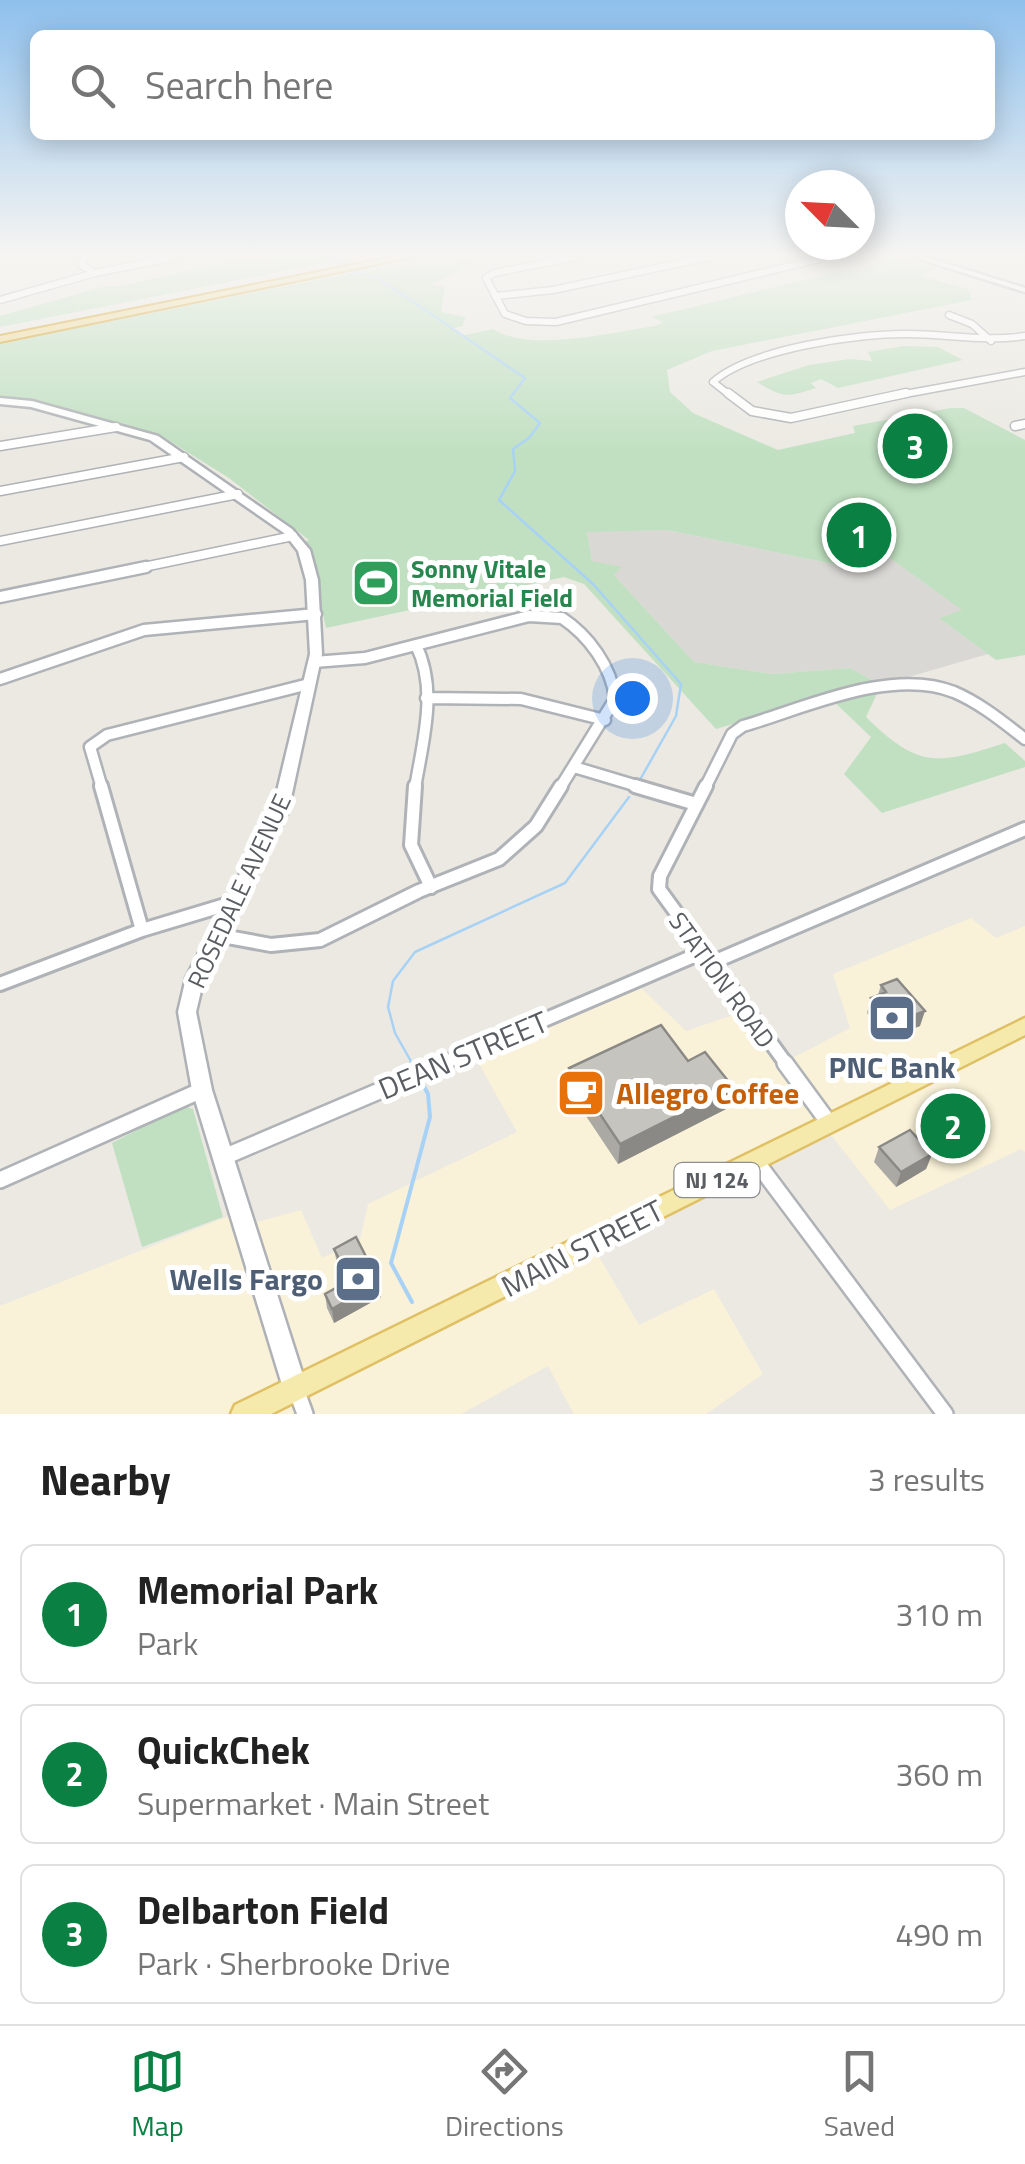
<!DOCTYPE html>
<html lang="en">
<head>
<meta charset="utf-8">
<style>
	:root { --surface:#fff; --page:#f6f6f6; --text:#222; --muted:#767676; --line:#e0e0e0; --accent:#0b8043 }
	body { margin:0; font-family:"Titillium Web",sans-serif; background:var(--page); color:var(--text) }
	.compass { position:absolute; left:785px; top:170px; width:90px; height:90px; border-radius:50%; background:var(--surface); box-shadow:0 5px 25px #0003; rotate:294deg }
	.you { position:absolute; left:632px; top:698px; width:35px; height:35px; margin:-25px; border:8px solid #fff; border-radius:50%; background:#1a73e8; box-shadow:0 0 0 15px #1a73e833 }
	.badge { display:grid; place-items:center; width:65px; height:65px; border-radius:50%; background:var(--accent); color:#fff; font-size:32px; font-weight:700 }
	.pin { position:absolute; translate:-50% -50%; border:5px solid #fff; box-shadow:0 2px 10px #0006 }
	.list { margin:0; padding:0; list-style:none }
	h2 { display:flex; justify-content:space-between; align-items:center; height:130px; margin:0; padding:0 40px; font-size:42px }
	h2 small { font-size:32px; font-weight:400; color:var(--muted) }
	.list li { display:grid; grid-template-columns:65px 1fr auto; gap:30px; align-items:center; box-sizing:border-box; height:140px; margin:0 20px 20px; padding:0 20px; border:2px solid var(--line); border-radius:15px }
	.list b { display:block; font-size:38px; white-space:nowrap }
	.list p { margin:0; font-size:32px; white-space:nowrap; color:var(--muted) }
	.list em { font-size:32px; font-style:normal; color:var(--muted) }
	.icon { flex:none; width:55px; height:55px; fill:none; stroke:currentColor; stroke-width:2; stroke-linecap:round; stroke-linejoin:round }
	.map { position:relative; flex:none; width:1025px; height:1414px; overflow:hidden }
	.search { position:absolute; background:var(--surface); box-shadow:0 5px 25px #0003; left:30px; right:30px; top:30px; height:110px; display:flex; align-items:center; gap:25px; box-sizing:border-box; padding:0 35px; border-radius:15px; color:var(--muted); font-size:38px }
	.sheet { height:610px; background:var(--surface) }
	nav { display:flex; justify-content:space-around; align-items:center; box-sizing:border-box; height:140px; border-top:2px solid var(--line); background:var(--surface); font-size:28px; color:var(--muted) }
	nav a { display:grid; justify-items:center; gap:5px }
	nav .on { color:var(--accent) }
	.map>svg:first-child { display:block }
</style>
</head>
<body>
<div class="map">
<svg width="1025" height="1414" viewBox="0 0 1025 1414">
	<rect width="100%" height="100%" fill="#ebe9e2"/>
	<!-- commercial -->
	<path fill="#f9f2d8" d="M971 918 996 938 1025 926V1152L1021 1149 890 1210 824 1126 591 1243 639 1325 714 1289 763 1374 706 1414H574L548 1366 461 1414H0V1306L252 1207 257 1222 301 1210 322 1258 360 1240 368 1204 517 1132 472 1051 635 982 686 1031 745 1011 783 1063 850 1028 833 974Z"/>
	<!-- industrial -->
	<path fill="#dad8d4" d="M667 530 848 567 887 556 963 610 940 618 988 654 881 685 850 668 773 674 694 662 613 574 621 568 592 562 587 531Z"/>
	<!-- green -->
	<path fill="#c0e0c1" d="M287 257H355L0 327V316L106 286H121L230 261Z
		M892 257 936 268 920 276 968 289 972 300 712 351 667 370 670 392 693 413 778 450 855 433 853 426 951 408H964L1025 440V655L996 660 939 618 962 610 887 556 848 567 667 530 587 532 592 561 622 567 614 575 694 662 773 674 850 668 881 685 866 717C919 769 937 765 1005 743L1025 761V767L882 813 844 774 871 737 828 696 716 729 584 584 564 577 326 628 309 549 304 542 309 540 229 478 160 435 45 403 0 398V343L378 268 476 261 431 285 445 287 441 312 466 317 462 326 451 329 461 336 493 329C529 353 613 332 655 326L663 322 651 317 850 269 861 271Z
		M904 346 938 347 963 360 838 388 821 379 811 383 816 388C787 397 785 399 757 382L809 365 850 359 872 361 868 352Z
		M183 1106 193 1109 223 1217 142 1247 112 1143Z"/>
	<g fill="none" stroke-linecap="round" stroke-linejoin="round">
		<!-- stream-far1 -->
		<path stroke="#a8d2f5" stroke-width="2.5" d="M326 257 339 263
			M355 272 378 278 525 378 510 398 540 423 529 438 513 449 515 471 499 500 593 584 681 684 676 716 641 778
			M413 1065 395 1033 388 1007 393 981 415 952 565 883 629 797"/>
		<!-- stream -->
		<path stroke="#a8d2f5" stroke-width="4" d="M411 1063 415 1069
			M412 1302 391 1263 430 1117 428 1094 421 1081"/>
		<!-- street-far4 casing -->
		<g stroke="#afb2b6" stroke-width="9">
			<path id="street-far4" d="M84 257 81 265 95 273
				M575 257 494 273 486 278 505 314 526 321 556 322 828 257
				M495 296 553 290 709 257
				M0 300 95 273 176 257
				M949 315 972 324 991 341
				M731 396 713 382C750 349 858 333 908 334 948 334 985 342 1025 336
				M894 396 1025 372"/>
		</g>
		<!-- street-far3 casing -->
		<g stroke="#afb2b6" stroke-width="11">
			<path id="street-far3" d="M728 393 752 411 791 418 906 393
				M1015 426 1025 424
				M0 446 116 427
				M0 491 184 457
				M0 541 238 494
				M134 569 293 536"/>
		</g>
		<!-- street-far2 casing -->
		<g stroke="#afb2b6" stroke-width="15">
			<path id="street-far2" d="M0 597 146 567
				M314 662 365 658 529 616 562 618C588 635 612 667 615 699L560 788
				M0 679 144 630 316 614
				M426 698 521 699 605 720
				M574 767 644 788
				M102 788 90 747 107 735 309 684
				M415 788C423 740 438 690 416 645
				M705 788 732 734 743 726C805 708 891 667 954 692 980 703 1003 722 1025 739"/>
		</g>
		<!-- street-far1 casing -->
		<g stroke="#afb2b6" stroke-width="18">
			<path id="street-far1" d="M101 786 142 930
				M415 786 411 845 431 887
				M635 786 696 804
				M706 786 660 876 659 889 787 1065
				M217 935 271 945 320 940 419 891 499 859 536 826 561 786
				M711 963 1025 829
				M0 984 142 930 235 902
				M439 1065 703 952"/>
		</g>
		<!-- street casing -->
		<g stroke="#afb2b6" stroke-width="20">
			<path id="street" d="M785 1063 829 1123
				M224 1157 445 1063
				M755 1160 945 1414
				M0 1180 202 1090
				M296 1389 305 1414"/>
		</g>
		<!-- secondary casing -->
		<g stroke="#aeb1b5" stroke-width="5">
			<path id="secondary" d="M913 257H925L1025 288V292Z
				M0 398 32 401 158 436 292 529 310 550 318 580 322 654 288 812 204 978 196 1012 212 1090 307 1388 303 1396 295 1400 287 1396 283 1388 192 1090 178 1012 186 978 272 812 310 654 306 580 298 551 284 533 150 440 31 407 0 404Z"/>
		</g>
		<!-- primary casing -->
		<g stroke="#e0c065" stroke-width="5">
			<path id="primary" d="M1025 1018V1035L271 1414H231L235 1405Z"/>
		</g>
		<!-- highway casing -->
		<g stroke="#d49c19" stroke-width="4">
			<path id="highway" d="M392 257H412L0 342V336Z"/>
		</g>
		<!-- street-far4 -->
		<use href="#street-far4" stroke="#fff" stroke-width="6"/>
		<!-- street-far3 -->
		<use href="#street-far3" stroke="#fff" stroke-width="8"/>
		<!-- street-far2 -->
		<use href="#street-far2" stroke="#fff" stroke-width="10"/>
		<!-- street-far1 -->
		<use href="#street-far1" stroke="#fff" stroke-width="12"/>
		<!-- street -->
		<use href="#street" stroke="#fff" stroke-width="15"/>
		<!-- secondary -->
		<use href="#secondary" fill="#fff" fill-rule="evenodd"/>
		<!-- primary -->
		<use href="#primary" fill="#f5eaac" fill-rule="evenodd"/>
		<!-- highway -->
		<use href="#highway" fill="#f0da93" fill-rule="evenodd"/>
	</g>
	<!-- wall -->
	<path fill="#aaa9a3" d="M881 985 920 1026 899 1034 890 1024 879 1028 867 1013 871 998 878 995Z
		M688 1061 733 1087 730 1107 618 1164 568 1089 569 1068Z
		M879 1147 932 1154 926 1169 896 1187 874 1162Z
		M334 1249 381 1297 334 1323 327 1308 325 1294 346 1282 337 1263Z"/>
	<!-- shaded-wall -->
	<path fill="#8b8985" d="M895 1009 890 1024 879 1028 883 1013Z
		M925 1011 920 1026 899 1034 904 1019Z
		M733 1087 730 1107 618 1164 620 1144Z
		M932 1154 926 1169 896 1187 901 1172Z
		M379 1282 381 1297 334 1323 332 1309Z"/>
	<!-- building -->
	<path fill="#c6c4be" stroke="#8b8985" stroke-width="2.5" d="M897 979 925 1011 904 1019 895 1009 883 1013 871 998 886 992 881 985Z
		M661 1025 688 1061 705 1052 733 1087 620 1144 569 1068Z
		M910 1130 932 1154 901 1172 879 1147Z
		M356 1237 379 1282 332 1309 325 1294 350 1280 334 1249Z"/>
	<!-- sky -->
	<linearGradient id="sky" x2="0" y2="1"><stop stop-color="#8ec0ed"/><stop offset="0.56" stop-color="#f6f5f2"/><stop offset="1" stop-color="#f6f5f2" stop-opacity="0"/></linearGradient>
	<rect width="1025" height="455" fill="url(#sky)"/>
	<!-- icons -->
	<defs>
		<g id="stadium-square" transform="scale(2.5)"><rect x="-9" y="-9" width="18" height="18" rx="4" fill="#2e9e5b" stroke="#fff"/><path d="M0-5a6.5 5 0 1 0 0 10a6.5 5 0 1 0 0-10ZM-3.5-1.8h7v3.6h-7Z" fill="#fff"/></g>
		<g id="bank-square" transform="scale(2.5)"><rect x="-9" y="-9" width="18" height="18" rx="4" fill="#5c6f8a" stroke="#fff"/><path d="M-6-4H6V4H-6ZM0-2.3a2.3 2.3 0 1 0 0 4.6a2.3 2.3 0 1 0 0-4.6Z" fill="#fff"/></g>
		<g id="cafe-square" transform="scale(2.5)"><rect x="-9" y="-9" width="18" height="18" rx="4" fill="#e8710a" stroke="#fff"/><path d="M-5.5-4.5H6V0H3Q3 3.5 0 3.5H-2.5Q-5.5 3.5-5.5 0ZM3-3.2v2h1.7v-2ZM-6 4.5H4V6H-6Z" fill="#fff"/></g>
	</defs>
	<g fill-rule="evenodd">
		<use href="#stadium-square" x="376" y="583"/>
		<use href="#bank-square" x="892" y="1018"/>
		<use href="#cafe-square" x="581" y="1093"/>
		<use href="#bank-square" x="358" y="1279"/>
	</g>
	<g text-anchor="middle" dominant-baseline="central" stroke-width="10" stroke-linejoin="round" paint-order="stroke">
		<!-- shield labels -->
		<rect fill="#fff" stroke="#8c8e90" stroke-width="2.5" x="674.5" y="1163" width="85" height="34" rx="8"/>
		<g font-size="22" font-weight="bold" fill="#5a5d61">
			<text x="717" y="1180">NJ 124</text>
		</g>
		<!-- leisure labels -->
		<g font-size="25" font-weight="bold" fill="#27864d" stroke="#fff" text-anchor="start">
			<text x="411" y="569">Sonny Vitale<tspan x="411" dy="29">Memorial Field</tspan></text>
		</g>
		<!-- street labels -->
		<g font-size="25" fill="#5a5d61" stroke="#fff">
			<text transform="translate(239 891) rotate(-65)">ROSEDALE AVENUE</text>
			<text transform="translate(722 980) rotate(54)">STATION ROAD</text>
		</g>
		<!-- near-street labels -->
		<g font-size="30" fill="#5a5d61" stroke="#fff">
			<text transform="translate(463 1055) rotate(-23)">DEAN STREET</text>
			<text transform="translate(582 1248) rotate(-27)">MAIN STREET</text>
		</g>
		<!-- near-service labels -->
		<g font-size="30" font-weight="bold" fill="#4e5e75" stroke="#fff">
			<text x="892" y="1067">PNC Bank</text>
			<text x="323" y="1279" text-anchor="end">Wells Fargo</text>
		</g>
		<!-- near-food labels -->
		<g font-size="30" font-weight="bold" fill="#c56008" stroke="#fff" text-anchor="start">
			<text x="616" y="1093">Allegro Coffee</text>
		</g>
	</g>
</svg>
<svg class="compass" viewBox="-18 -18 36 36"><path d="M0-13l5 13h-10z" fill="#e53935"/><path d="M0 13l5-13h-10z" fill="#767676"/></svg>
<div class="you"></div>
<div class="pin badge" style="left:859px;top:535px">1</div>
<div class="pin badge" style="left:953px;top:1126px">2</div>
<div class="pin badge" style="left:915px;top:446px">3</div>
<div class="search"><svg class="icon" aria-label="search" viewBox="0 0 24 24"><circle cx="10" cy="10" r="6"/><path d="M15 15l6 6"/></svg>Search here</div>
</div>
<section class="sheet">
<h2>Nearby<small>3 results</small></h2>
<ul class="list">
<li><span class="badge">1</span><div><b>Memorial Park</b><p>Park</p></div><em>310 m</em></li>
<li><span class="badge">2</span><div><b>QuickChek</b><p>Supermarket · Main Street</p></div><em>360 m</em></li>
<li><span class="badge">3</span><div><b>Delbarton Field</b><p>Park · Sherbrooke Drive</p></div><em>490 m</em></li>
</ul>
</section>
<nav>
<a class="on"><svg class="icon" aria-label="map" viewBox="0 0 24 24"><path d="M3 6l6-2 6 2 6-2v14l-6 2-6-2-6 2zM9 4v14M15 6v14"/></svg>Map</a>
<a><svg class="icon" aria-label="directions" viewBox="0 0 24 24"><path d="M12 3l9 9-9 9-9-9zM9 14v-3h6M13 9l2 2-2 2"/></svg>Directions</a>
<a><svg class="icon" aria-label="saved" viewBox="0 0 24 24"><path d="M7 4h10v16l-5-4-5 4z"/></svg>Saved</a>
</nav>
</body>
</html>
